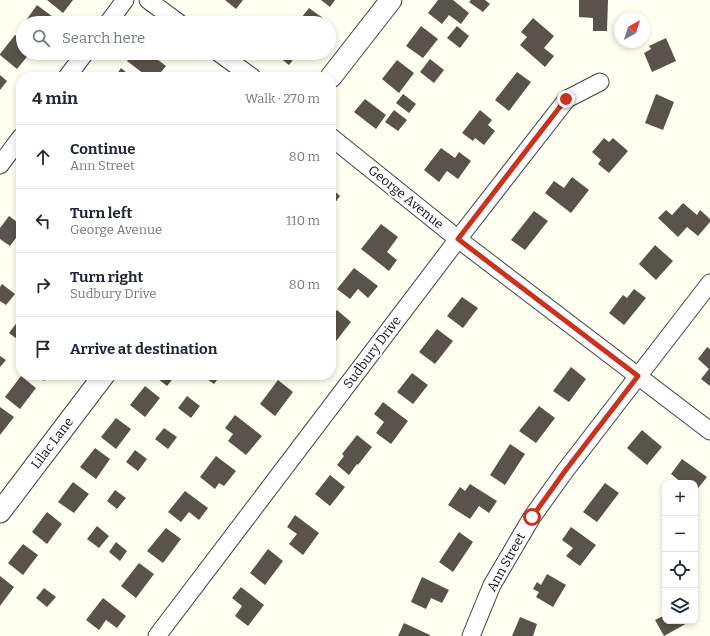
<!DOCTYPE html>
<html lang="en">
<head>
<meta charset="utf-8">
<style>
	:root { --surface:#fff; --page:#f6f6f7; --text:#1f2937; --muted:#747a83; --line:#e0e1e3 }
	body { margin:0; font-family:Bitter,serif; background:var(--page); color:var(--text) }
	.controls { position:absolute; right:12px; bottom:12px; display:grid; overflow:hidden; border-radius:8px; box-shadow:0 2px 6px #0003 }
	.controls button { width:36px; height:36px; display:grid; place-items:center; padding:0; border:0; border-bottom:1px solid var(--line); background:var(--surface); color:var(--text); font:20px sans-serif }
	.compass { position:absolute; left:614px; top:12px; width:36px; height:36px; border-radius:50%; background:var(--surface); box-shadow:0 2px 6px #0003; rotate:39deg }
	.stop { position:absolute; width:12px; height:12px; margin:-9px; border:3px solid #c9331e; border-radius:50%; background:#fff }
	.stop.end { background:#c9331e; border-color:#fff; box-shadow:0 1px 4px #0008 }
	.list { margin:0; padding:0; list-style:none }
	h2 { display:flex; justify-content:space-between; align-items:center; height:52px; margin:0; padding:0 16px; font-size:17px }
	h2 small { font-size:13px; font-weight:400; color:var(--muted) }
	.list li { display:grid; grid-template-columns:26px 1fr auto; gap:12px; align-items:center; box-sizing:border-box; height:64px; padding:0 16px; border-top:1px solid var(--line) }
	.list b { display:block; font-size:15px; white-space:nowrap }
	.list p { margin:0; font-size:13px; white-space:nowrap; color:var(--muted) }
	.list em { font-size:13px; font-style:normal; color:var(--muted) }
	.icon { flex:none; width:22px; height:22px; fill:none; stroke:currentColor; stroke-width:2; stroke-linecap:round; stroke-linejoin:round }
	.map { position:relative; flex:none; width:710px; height:636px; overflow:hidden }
	.search { position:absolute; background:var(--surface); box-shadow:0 2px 6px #0003; left:16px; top:16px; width:320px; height:44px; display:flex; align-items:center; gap:10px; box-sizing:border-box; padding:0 14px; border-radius:22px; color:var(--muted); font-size:15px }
	.panel { position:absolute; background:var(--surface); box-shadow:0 2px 6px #0003; left:16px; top:72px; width:320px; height:308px; border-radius:16px }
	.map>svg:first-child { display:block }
</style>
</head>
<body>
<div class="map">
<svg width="710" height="636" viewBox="0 0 710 636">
	<rect width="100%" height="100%" fill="#fffff2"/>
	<!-- building -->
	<path fill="#59534b" d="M47 0H73L63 13Z
		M225 0H243L236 9Z
		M321 0H335L330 7Z
		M438 0H453L469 13 461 24 449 15 442 24 428 13Z
		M471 0H485L490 4 483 12 469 2Z
		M579 0H608L607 31H593V18L579 17Z
		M37 5 57 20 54 23H24Z
		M309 8 323 18 320 23H297Z
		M533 18 554 36 544 48 554 56 545 67 520 45 527 37 521 32Z
		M421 26 438 39 423 58 406 46Z
		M457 26 469 36 460 48 447 38Z
		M15 35 23 41V53H30L17 69 0 55V54Z
		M666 38 676 61 652 72 644 53 651 49 649 46Z
		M133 53H149L166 66 157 77H148L127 61Z
		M274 53H298L289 65Z
		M430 59 444 70 434 83 420 72Z
		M397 60 414 73 399 93 382 79Z
		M121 68 132 77H115Z
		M517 72 531 82 509 111 495 100Z
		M0 75 7 81 0 90Z
		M403 94 416 104 409 113 396 103Z
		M656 94 674 102 663 130 645 123Z
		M365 99 386 115 376 129 354 112Z
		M394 110 407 120 398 131 385 122Z
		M480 110 492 120 488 125 495 131 484 145 475 138 473 141 462 133Z
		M604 138 609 142 613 138 628 151 609 173 598 164 601 160 592 152Z
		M441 148 455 158 459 152 471 161 458 179 447 171 439 182 424 170Z
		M572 177 589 190 571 213 545 193 554 181 564 188Z
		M331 188 340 196 331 208Z
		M21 198V209L16 205Z
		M683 203 697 215 700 210 710 219V222L698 236 687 227 678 237 658 218 666 210 672 215Z
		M534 211 548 221 525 250 511 240Z
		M9 216 21 225V231L10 246 0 239V228Z
		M381 224 398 237 387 252 397 260 389 271 361 249Z
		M655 245 673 261 656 280 639 264Z
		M354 268 378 286 368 298 358 289 350 299 337 289Z
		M2 284 15 294 6 305 0 301V287Z
		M634 289 646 298 624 325 609 313 623 295 627 298Z
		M462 297 478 308 463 328 447 316Z
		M337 310 351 322 333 345 331 343V317Z
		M18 321 21 323V342L9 333Z
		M437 329 453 341 435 364 419 352Z
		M707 347 710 349V386L701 379 709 369 698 359Z
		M0 356 6 360 0 367Z
		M571 367 586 379 569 402 553 391Z
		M412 373 428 385 413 404 397 392Z
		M36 375H49L44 381Z
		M153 375H176L167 386Z
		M201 375H221L214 384Z
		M21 376 36 388 20 409 5 397Z
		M278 380 293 392 275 416 260 404Z
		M145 386 160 398 145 417 130 405Z
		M187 396 200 406 191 418 178 408Z
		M383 402 408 421 391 444 376 433 384 422 374 414Z
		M539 406 555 418 536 443 519 431Z
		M0 407 14 417 0 435Z
		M235 415 262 436 246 455 228 441 233 434 225 428Z
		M116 418 131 429 116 449 101 437Z
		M164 428 177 437 168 449 155 439Z
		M642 430 662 447 647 465 627 448Z
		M357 435 372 447 358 465 357 464 349 475 337 465 344 456 342 454Z
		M510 444 525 454 505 485 490 475Z
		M95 448 110 459 96 479 80 467Z
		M135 450 147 459 138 471 126 462Z
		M216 456 236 471 224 486 219 483 215 489 200 477Z
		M682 459 707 477 695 492V483H682L671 474Z
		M330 475 345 487 330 506 315 494Z
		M73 482 89 494 74 513 58 502Z
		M605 483 619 493 597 522 583 512Z
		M470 484 497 501 489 513 479 506 470 519 448 505 460 487 465 491Z
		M115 490 126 498 117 509 107 501Z
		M185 491 208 508 199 520 189 512 181 522 168 512Z
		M47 512 62 524 47 544 32 532Z
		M295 515 319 533 303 555 289 544 297 534 287 527Z
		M97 526 109 536 99 548 87 539Z
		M571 527 596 545 580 566 566 556 573 548 562 540Z
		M166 528 181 539 163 563 147 551Z
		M459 532 473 542 453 572 439 562Z
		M116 542 127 551 120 561 109 552Z
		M23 544 38 555 23 575 8 563Z
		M268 549 283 561 265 585 250 573Z
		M139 563 154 574 136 598 121 586Z
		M547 574 566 585 553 607 536 597 539 592 533 589 537 582 541 585Z
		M0 576 14 587 0 606Z
		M422 577 449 590 442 603 431 598 426 609 411 602Z
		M241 587 264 605 248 626 235 616 242 606 232 598Z
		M44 588 56 597 47 607 36 598Z
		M103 598 126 616 117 628 106 620 99 630 86 620Z
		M665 615V621H691L664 636 655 620Z
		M520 617 537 624 533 636H512Z
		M404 623 430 635V636H398Z"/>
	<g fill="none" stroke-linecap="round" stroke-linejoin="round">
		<!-- minor casing -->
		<g stroke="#424242" stroke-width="19">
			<path id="minor" d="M148 0 179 23
				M108 23 125 0
				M219 53 252 77
				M67 77 85 53
				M331 137 458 239 710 431
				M0 165 21 137
				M157 636 458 239 567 99 600 82
				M471 636 492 585 532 517 565 471 710 283"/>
		</g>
		<!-- tertiary casing -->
		<g stroke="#424242" stroke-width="23">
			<path id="tertiary" d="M331 77 391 0
				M0 512 104 375"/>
		</g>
		<!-- minor -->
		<use href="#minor" stroke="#fff" stroke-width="17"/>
		<!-- tertiary -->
		<use href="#tertiary" stroke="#fff" stroke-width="21"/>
	</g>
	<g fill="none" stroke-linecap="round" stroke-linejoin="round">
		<!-- route -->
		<path stroke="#c9331e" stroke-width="5" d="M532 517 565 471 638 376 458 239 566 99"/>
	</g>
	<g text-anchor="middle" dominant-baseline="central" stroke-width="4" stroke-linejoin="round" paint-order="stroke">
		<!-- street labels -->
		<g font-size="13" fill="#0f0f0f" stroke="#fff">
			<text transform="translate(406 197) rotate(39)">George Avenue</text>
			<text transform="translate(372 352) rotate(-53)">Sudbury Drive</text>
			<text transform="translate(52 443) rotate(-53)">Lilac Lane</text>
			<text transform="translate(506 562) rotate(-61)">Ann Street</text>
		</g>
	</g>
</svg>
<div class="controls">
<button>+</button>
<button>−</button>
<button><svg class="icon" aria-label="locate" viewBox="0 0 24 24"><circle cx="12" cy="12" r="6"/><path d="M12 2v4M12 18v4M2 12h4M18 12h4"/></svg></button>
<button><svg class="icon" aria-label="layers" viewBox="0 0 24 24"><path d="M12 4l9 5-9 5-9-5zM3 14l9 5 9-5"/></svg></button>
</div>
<svg class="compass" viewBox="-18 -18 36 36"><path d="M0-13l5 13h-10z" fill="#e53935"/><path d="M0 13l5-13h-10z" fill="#747a83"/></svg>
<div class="stop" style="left:532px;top:517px"></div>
<div class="stop end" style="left:566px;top:99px"></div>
<div class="search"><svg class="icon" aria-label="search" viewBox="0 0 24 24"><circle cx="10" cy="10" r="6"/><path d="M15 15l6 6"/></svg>Search here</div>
<section class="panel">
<h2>4 min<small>Walk · 270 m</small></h2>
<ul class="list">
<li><svg class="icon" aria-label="ahead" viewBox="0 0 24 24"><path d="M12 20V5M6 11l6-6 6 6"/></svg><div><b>Continue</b><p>Ann Street</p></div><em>80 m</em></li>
<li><svg class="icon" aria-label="left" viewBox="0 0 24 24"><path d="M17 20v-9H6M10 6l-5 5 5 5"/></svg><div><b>Turn left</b><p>George Avenue</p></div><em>110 m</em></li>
<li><svg class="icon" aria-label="right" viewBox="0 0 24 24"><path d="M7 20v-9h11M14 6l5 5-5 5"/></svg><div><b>Turn right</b><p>Sudbury Drive</p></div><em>80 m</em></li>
<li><svg class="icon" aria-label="arrive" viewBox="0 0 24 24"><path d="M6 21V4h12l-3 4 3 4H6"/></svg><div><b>Arrive at destination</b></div></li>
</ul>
</section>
</div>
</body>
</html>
